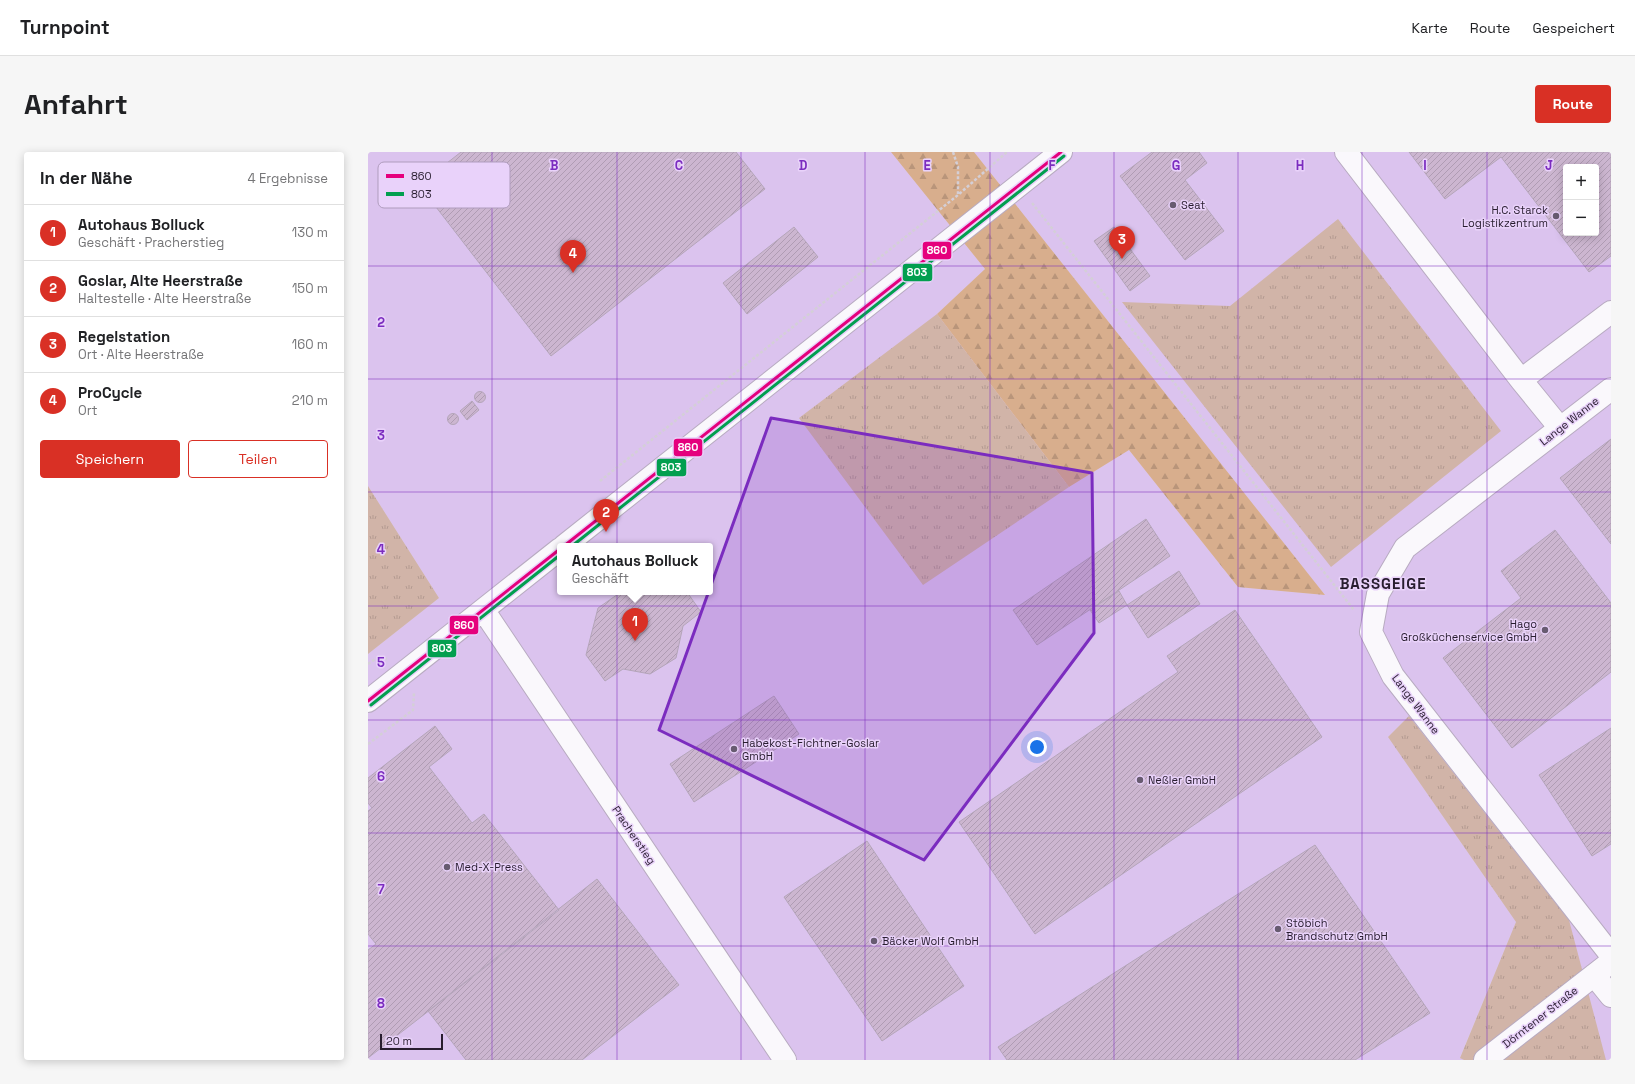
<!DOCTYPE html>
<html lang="de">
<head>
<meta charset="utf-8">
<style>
	:root { --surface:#fff; --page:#f6f6f6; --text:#202124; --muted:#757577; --line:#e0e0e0; --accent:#d93025 }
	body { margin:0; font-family:"Space Grotesk",sans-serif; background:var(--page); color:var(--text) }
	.controls { position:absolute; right:12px; top:12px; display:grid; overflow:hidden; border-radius:4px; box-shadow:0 2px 10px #0003 }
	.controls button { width:36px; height:36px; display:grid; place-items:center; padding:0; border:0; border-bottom:1px solid var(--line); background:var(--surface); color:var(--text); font:20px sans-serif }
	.scale { position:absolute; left:12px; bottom:10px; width:63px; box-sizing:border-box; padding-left:4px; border:2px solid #281d2f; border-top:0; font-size:11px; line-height:14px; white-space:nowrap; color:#281d2f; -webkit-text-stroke:3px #e9d2fa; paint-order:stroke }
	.you { position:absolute; left:669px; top:595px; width:14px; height:14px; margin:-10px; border:3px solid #fff; border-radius:50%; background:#1a73e8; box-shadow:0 0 0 6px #1a73e833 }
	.badge { display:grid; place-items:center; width:26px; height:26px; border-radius:50%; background:var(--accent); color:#fff; font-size:13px; font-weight:700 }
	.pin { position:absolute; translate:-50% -33px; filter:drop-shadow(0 1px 2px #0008) }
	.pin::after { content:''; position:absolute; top:21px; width:14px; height:12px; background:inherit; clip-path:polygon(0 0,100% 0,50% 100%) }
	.popup { position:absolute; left:189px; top:391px; width:156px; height:52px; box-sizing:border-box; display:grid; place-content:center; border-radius:4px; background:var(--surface); filter:drop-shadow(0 1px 3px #0005); font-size:13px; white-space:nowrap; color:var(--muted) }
	.popup b { font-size:15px; color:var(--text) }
	.popup::after { content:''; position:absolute; left:50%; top:100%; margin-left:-8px; border:8px solid transparent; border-top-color:var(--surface) }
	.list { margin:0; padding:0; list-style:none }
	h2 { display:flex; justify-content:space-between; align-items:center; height:52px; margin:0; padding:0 16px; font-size:17px }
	h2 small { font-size:13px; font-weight:400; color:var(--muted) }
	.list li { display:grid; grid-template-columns:26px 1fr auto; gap:12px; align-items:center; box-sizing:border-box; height:56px; padding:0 16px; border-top:1px solid var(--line) }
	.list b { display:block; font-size:15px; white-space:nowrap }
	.list p { margin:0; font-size:13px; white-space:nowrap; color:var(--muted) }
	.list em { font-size:13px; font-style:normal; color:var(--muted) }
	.actions { display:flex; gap:8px; padding:12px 16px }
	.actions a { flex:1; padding:9px 0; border:1px solid var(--accent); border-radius:4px; text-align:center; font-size:14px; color:var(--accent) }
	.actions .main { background:var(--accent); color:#fff }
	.map { position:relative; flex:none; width:1243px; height:908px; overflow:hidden; border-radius:4px }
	header { display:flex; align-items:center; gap:24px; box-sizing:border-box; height:56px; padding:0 20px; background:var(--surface); border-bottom:1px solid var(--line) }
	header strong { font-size:19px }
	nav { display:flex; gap:22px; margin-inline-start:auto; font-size:14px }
	.intro { display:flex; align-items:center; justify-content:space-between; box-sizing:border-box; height:96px; padding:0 24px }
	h1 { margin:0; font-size:28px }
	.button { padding:10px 18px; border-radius:4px; background:var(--accent); color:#fff; font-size:14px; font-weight:700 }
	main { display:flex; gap:24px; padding:0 24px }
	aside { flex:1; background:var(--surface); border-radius:4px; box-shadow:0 2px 10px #0003 }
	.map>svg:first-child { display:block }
</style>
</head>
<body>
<header>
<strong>Turnpoint</strong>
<nav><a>Karte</a><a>Route</a><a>Gespeichert</a></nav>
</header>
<div class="intro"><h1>Anfahrt</h1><a class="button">Route</a></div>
<main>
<aside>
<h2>In der Nähe<small>4 Ergebnisse</small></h2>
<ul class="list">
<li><span class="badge">1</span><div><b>Autohaus Bolluck</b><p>Geschäft · Pracherstieg</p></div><em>130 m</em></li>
<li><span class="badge">2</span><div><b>Goslar, Alte Heerstraße</b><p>Haltestelle · Alte Heerstraße</p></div><em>150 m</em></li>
<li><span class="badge">3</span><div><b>Regelstation</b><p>Ort · Alte Heerstraße</p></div><em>160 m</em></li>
<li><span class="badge">4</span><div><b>ProCycle</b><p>Ort</p></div><em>210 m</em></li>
</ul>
<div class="actions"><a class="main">Speichern</a><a>Teilen</a></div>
</aside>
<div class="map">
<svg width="1243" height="908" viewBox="0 0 1243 908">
	<defs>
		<pattern id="grass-tufts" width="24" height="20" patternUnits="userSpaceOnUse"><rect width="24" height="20" fill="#d1b4a8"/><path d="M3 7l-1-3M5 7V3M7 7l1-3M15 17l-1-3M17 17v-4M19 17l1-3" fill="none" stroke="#b39a91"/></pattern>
		<pattern id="forest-firs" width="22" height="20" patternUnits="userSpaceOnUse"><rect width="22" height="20" fill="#d8ae8d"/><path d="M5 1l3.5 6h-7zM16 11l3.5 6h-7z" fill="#b9957a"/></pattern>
		<pattern id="building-hatch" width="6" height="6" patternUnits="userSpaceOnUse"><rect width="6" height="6" fill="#ccb6d0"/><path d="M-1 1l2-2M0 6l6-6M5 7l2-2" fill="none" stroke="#af9cb3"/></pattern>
	</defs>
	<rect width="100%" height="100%" fill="#ddcde9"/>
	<!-- built -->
	<path fill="#dbc3ee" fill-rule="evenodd" d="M0 0H523L617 117 569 162 701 335 761 298 870 435 957 443 606 0H1243V908H1238L1041 564 1020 585 1148 770 1092 905 1096 908H0V502L71 446 0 334ZM1198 15H1228V81H1198ZM192 394H342V440H192Z"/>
	<!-- grass -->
	<path fill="url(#grass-tufts)" d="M970 67 1133 279 963 415 754 150 862 154Z
		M569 162 701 335 555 433 431 266Z
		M0 334 71 446 0 502Z
		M1041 564 1201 768 1238 908H1096L1092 906 1148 770 1020 585Z"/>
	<!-- forest -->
	<path fill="url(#forest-firs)" d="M523 0H606L957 443 870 435 761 298 701 335 569 162 617 117Z"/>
	<!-- building -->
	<path fill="url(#building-hatch)" stroke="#b4a5b9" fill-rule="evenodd" d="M93 0H368L397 37 183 204 51 33Z
		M784 0H831L839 11 817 28 856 79 817 108 752 24Z
		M1041 0H1243V104L1221 120 1133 5 1077 47ZM1198 15H1228V81H1198Z
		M426 75 450 105 379 162 355 131Z
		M746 75 782 124 762 139 726 89Z
		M106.5 245a5.5 5.5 0 1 1 11 0a5.5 5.5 0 1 1-11 0Z
		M104 249 111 258 99 268 92 259Z
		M79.5 267a5.5 5.5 0 1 1 11 0a5.5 5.5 0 1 1-11 0Z
		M1243 287V392L1192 326Z
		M778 367 802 404 669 493 645 458Z
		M1187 378 1243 451V520L1144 596 1075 506 1153 446 1133 419Z
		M811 419 832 452 780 486 759 453Z
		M751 439 759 453 731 471 722 458Z
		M253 440H319L333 460 315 474 308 506 282 522 255 517 237 529 218 503 230 456Z
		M867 458 954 585 667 782 591 670 810 520 799 504Z
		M406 544 431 582 326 650 302 612Z
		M67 574 84 597 61 615 104 671 116 662 191 758 0 906V798L8 792 0 782V659L4 656 0 651V626Z
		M1243 576V692L1224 704 1171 623Z
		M499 689 596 834 514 889 416 745Z
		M947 693 1062 861 987 908H639L630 895Z
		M229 727 311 833 214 908H98L60 859Z"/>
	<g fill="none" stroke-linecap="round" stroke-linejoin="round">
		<!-- minor casing -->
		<g stroke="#b8abc1" stroke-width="24">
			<path id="minor" d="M978 0 1153 228
				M1243 237 1037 396 1010 442 1003 480 1025 524 1243 803
				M1192 276 1153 228 1243 160
				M196 394 693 0
				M116 459 417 908
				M0 549 192 397
				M1226 823 1243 844
				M1117 908 1243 810"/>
		</g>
		<!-- path -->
		<path stroke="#d4cfd7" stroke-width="2.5" stroke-dasharray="3 2" stroke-linecap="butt" d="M585 0 590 15V42
			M664 51 986 458
			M232 329 590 43 639 0
			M0 512 10 505 19 507
			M0 592 45 558 46 541"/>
		<!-- minor -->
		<use href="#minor" stroke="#faf8fc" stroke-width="22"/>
		<!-- bus-1 casing -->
		<g stroke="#e9d2fa" stroke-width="6">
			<path id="bus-1" d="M196 394 693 0
				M0 549 192 397"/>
		</g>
		<!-- bus-2 casing -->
		<g stroke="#e9d2fa" stroke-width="6">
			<path id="bus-2" d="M204 394 696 4
				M3 553 192 403"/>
		</g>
		<!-- bus-1 -->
		<use href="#bus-1" stroke="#e5007d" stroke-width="3"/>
		<!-- bus-2 -->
		<use href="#bus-2" stroke="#029f4f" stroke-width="3"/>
	</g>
	<!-- marked area -->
	<path fill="#7b2cbf" fill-opacity="0.2" stroke="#7b2cbf" stroke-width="3" stroke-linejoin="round" d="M403 266 724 321 726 481 556 708 291 578Z"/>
	<!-- grid -->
	<path fill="none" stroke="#7b2cbf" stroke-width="1" stroke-opacity="0.55" d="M124 0V908M249 0V908M373 0V908M497 0V908M622 0V908M746 0V908M870 0V908M994 0V908M1119 0V908M0 114H1243M0 227H1243M0 340H1243M0 454H1243M0 568H1243M0 681H1243M0 794H1243"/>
	<!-- markers -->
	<g fill="#675b70" stroke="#e9d2fa" stroke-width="1.5">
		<circle cx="805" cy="53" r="4"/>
		<circle cx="1188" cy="64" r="4"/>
		<circle cx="1177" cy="478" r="4"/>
		<circle cx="366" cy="597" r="4"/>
		<circle cx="772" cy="628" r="4"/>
		<circle cx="79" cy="715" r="4"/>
		<circle cx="910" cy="777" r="4"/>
		<circle cx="506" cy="789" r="4"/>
	</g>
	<g text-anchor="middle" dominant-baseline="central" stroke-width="3" stroke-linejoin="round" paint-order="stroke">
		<!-- poi labels -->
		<g font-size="11" fill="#281d2f" stroke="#e9d2fa" text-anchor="start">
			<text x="813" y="53">Seat</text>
			<text x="1180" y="58" text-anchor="end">H.C. Starck<tspan x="1180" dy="13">Logistikzentrum</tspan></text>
			<text x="1169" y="472" text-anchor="end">Hago<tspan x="1169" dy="13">Großküchenservice GmbH</tspan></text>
			<text x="374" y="591">Habekost-Fichtner-Goslar<tspan x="374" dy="13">GmbH</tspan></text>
			<text x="780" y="628">Neßler GmbH</text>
			<text x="87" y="715">Med-X-Press</text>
			<text x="918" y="771">Stöbich<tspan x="918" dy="13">Brandschutz GmbH</tspan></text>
			<text x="514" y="789">Bäcker Wolf GmbH</text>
		</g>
		<!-- street labels -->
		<g font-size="11" fill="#281d2f" stroke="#e9d2fa">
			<text transform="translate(1201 269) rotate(-38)">Lange Wanne</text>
			<text transform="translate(1048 552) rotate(53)">Lange Wanne</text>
			<text transform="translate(266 683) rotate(56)">Pracherstieg</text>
			<text transform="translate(1172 865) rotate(-38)">Dörntener Straße</text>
		</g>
		<!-- district labels -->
		<g font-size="15" font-weight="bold" letter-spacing="1" fill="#281d2f" stroke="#e9d2fa">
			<text x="1015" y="431">BASSGEIGE</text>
		</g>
	</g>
	<!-- legend -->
	<rect x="10" y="10" width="132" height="46" rx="6" fill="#e9d2fa" stroke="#af9cbd" stroke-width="1"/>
	<rect x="18" y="22" width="18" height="4" fill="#e5007d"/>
	<rect x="18" y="40" width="18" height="4" fill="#029f4f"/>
	<g font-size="11" fill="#281d2f">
		<text x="43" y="28">860</text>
		<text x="43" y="46">803</text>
	</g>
	<g font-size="13" text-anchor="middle" font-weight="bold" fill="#7b2cbf" stroke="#e9d2fa" stroke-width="3" stroke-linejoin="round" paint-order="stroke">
		<text x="186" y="18">B</text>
		<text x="311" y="18">C</text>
		<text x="435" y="18">D</text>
		<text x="559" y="18">E</text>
		<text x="684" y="18">F</text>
		<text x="808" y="18">G</text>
		<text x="932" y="18">H</text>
		<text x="1057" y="18">I</text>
		<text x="1181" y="18">J</text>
		<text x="13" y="175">2</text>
		<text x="13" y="288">3</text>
		<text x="13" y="402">4</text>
		<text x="13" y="515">5</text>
		<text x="13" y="629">6</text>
		<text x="13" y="742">7</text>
		<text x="13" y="856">8</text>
	</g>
	<g stroke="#e9d2fa" stroke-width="1.5">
		<rect x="554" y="89" width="30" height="19" rx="4" fill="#e5007d"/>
		<rect x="534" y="111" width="31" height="19" rx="4" fill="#029f4f"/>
		<rect x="305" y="286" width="30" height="19" rx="4" fill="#e5007d"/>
		<rect x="288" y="306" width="31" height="19" rx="4" fill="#029f4f"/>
		<rect x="81" y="463" width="30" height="20" rx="4" fill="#e5007d"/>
		<rect x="59" y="487" width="30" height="19" rx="4" fill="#029f4f"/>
	</g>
	<g font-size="11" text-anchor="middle" font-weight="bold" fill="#fff">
		<text x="569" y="102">860</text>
		<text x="549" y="124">803</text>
		<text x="320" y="299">860</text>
		<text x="303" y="319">803</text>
		<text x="96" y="477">860</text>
		<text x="74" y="500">803</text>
	</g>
</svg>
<div class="controls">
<button>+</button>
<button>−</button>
</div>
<div class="scale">20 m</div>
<div class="you"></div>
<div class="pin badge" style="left:267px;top:489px">1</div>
<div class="popup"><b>Autohaus Bolluck</b>Geschäft</div>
<div class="pin badge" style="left:238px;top:380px">2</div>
<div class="pin badge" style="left:754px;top:107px">3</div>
<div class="pin badge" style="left:205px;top:121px">4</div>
</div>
</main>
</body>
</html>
